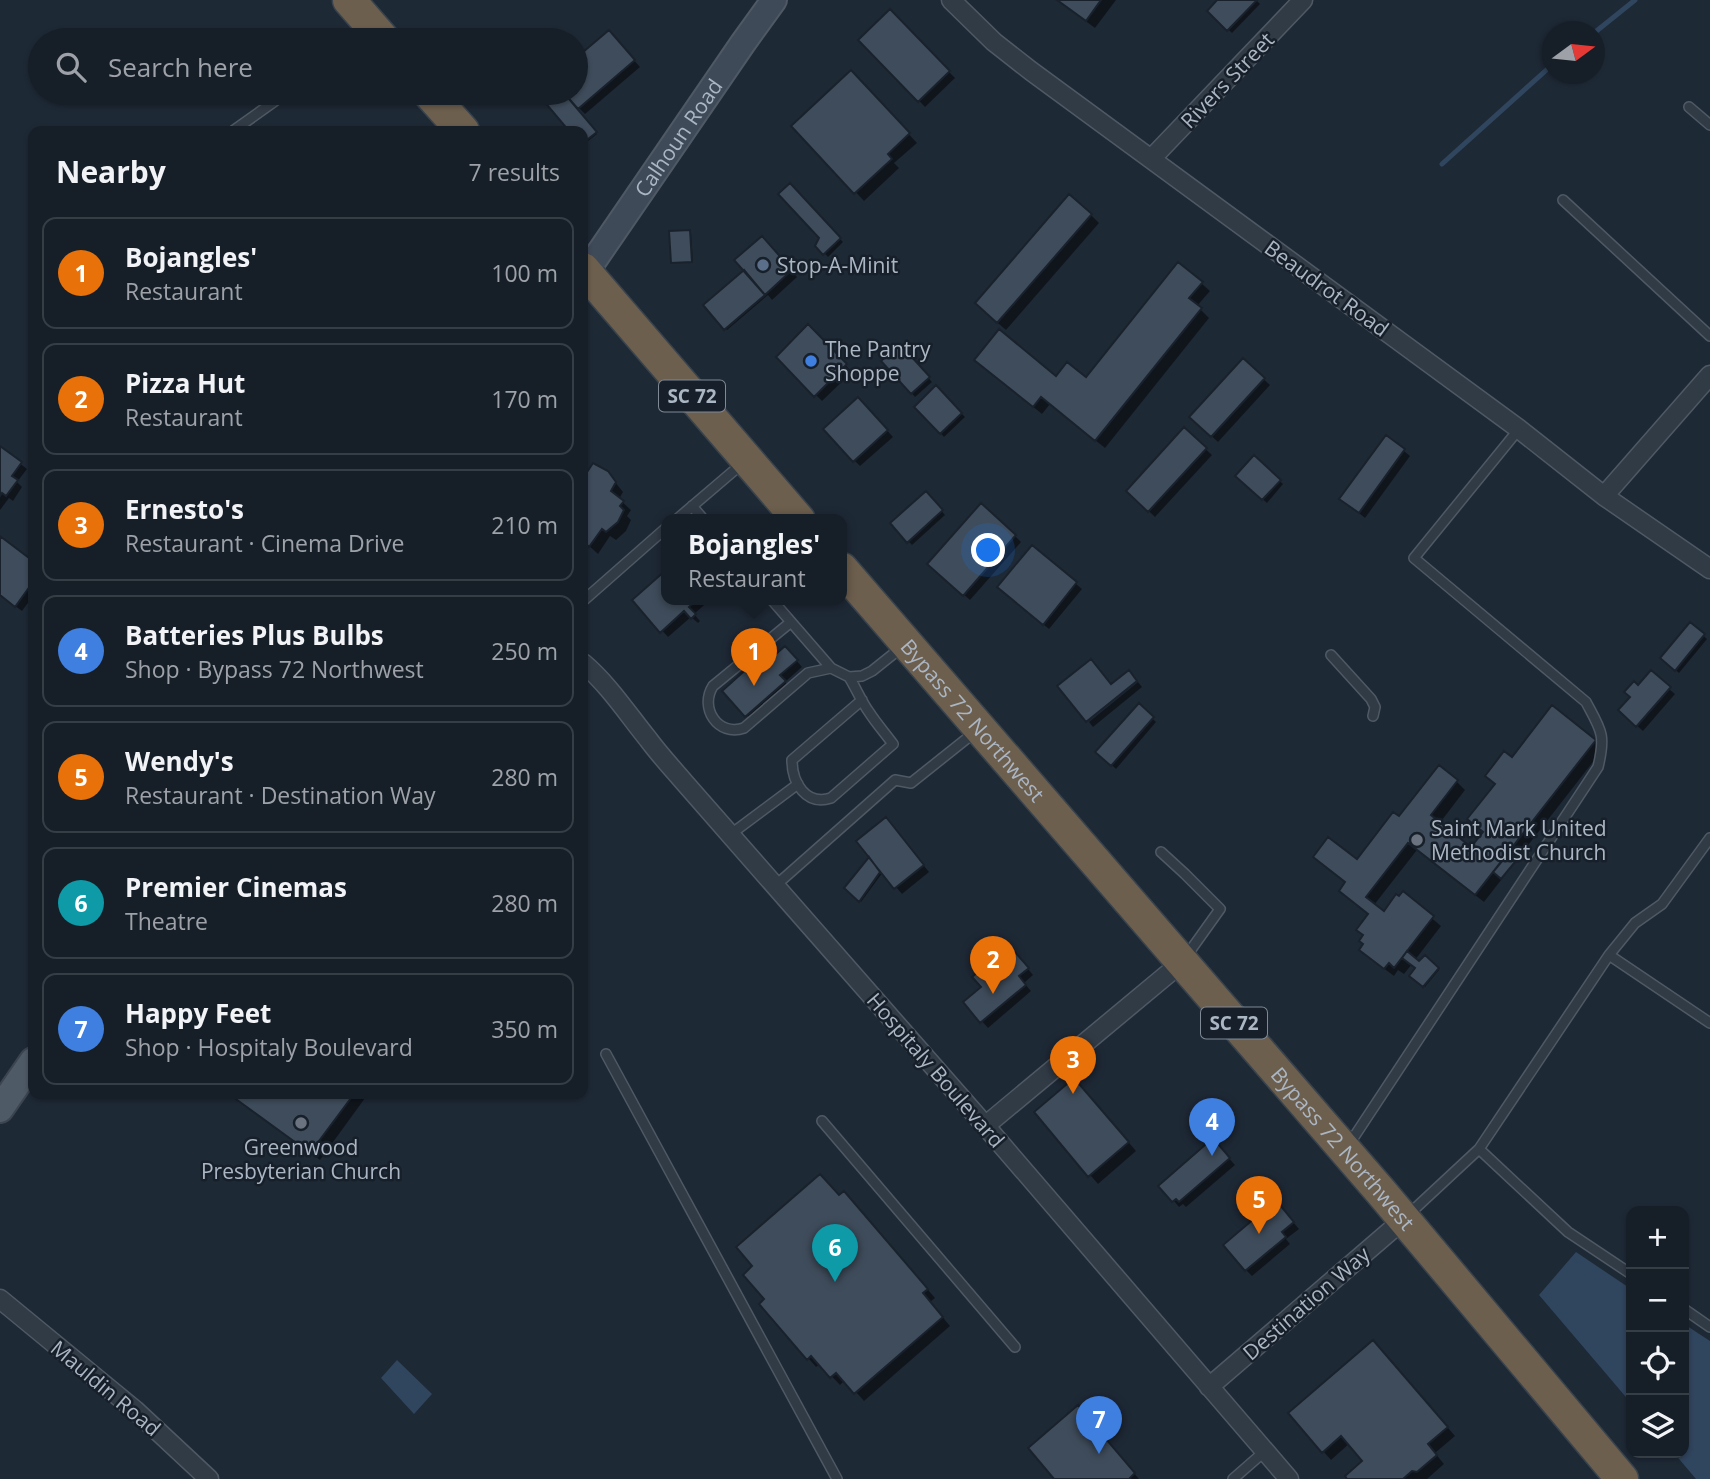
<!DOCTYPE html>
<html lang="en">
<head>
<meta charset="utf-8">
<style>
	:root { --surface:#161f28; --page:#1f2730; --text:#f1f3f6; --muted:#9ea2a8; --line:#353d45; --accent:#79b1fb }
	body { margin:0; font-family:"Open Sans",sans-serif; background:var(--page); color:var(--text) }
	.controls { position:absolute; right:21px; bottom:21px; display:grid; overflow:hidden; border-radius:14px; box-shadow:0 2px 5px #0004 }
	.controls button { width:63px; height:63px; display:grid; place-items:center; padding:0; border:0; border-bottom:2px solid var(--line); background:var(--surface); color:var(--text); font:35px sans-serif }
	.compass { position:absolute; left:1542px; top:21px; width:63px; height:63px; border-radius:50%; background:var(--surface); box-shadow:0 2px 5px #0004; rotate:75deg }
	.you { position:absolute; left:989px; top:551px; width:24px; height:24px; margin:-18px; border:5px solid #fff; border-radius:50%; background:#1a73e8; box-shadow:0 0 0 10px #1a73e833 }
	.badge { display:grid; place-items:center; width:46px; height:46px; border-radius:50%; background:var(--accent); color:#fff; font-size:23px; font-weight:700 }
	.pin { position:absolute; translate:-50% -58px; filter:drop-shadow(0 2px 4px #0008) }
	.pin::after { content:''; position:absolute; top:37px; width:24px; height:21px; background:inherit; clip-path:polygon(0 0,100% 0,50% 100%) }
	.popup { position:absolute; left:661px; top:514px; width:186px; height:91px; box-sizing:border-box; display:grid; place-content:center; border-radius:14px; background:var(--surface); filter:drop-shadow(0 2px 5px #0005); font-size:23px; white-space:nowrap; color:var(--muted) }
	.popup b { font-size:26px; color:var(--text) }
	.popup::after { content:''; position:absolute; left:50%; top:100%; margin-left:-14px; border:14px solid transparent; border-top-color:var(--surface) }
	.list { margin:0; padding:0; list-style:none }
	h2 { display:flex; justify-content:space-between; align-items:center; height:91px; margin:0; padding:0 28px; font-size:30px }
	h2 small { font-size:23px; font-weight:400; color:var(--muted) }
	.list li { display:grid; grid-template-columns:46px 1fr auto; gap:21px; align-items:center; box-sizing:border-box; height:112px; margin:0 14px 14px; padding:0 14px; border:2px solid var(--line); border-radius:14px }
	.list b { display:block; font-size:26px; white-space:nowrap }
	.list p { margin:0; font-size:23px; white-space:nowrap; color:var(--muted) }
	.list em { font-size:23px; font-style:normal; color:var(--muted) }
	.icon { flex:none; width:38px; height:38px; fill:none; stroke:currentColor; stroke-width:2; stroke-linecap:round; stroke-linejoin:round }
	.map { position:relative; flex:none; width:1710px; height:1479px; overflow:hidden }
	.search { position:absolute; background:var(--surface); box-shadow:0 2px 5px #0004; left:28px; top:28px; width:560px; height:77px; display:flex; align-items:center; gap:18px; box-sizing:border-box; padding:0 24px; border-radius:38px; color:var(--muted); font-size:26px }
	.panel { position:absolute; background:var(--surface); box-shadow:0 2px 5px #0004; left:28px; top:126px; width:560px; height:973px; border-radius:14px }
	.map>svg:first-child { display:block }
</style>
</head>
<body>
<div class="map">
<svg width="1710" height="1479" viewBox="0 0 1710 1479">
	<rect width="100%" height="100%" fill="#1e2936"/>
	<!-- water -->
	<path fill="#30455e" d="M1576 1252 1631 1289V1403L1539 1295Z
		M1684 1324 1710 1341V1479H1696L1674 1453H1684Z
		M397 1360 432 1394 414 1414 381 1378Z"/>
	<!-- shadow -->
	<path fill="#0007" d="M1057 0H1116L1095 28Z
		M1219 0H1256L1260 4 1232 33 1209 11Z
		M890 12 955 78 925 107 861 40Z
		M609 32 640 67 585 114 575 104 573 106 597 134 583 145V131H572L539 93H576V61Z
		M860 81 917 143 894 163 899 168 864 201 794 126Z
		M790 185 843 242 828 257 817 245 822 237Z
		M1091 215 1099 223 1006 330 985 312Z
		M689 232 691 233 693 262 674 263 673 262Z
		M767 244 797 277 772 300 768 295 727 330 705 305 746 271Z
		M1201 283 1210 291 1197 306 1209 318 1105 448 1050 404 1042 414 985 368 1057 378 1087 379Z
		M808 327 852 372 822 401 778 357Z
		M900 346 932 382 915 397 883 361Z
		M1243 360 1270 385 1218 442 1191 417Z
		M936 388 965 417 944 437 916 407Z
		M864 405 893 437 860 466 854 460Z
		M1184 429 1212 455 1155 517 1128 491Z
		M1387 437 1410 456 1365 518 1342 499Z
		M0 448 27 469 17 482 22 487 13 501 9 498 0 510Z
		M1254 457 1283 484 1267 503 1237 476Z
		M583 471 587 474 607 472 623 492 619 499 631 510 627 516 631 520 626 531 616 540 610 536 598 554 586 543 583 547Z
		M926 493 945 515 912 545 892 524Z
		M1015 536 1021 542 970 600 936 570Z
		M0 538 33 563V596L22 611 0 595Z
		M1032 547 1082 589 1049 629 1005 593Z
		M666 572V600H710L694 614 700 621 698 623 691 617 668 637 634 600Z
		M1690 624 1707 639 1679 673 1662 658Z
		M791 654 802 667 785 682 790 688 753 722 725 691 767 664Z
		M1138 682 1142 687 1093 727 1089 722Z
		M1638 687 1669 689 1675 694 1643 731 1626 716Z
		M1139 706 1156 722 1116 769 1098 752Z
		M1595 741 1603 749 1484 902 1417 850 1374 905 1384 913 1403 894 1441 926 1415 960 1420 964 1425 958 1439 970 1425 987 1411 975 1417 968 1412 964 1404 974 1398 970 1394 976 1370 958 1365 945 1370 915 1357 862 1400 819 1457 782 1465 790 1439 824 1471 849 1484 833 1496 784 1512 760Z
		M891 825 929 872 902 894 883 872 861 902 846 888 871 857Z
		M1020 959 1033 975 1024 983 1031 991 988 1028 965 1002 983 987 992 972Z
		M1082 1088 1136 1151 1098 1184 1036 1113Z
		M228 1094H368L320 1160Z
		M1219 1147 1235 1165 1186 1207 1183 1204 1179 1207 1174 1201Z
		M839 1197 852 1201 935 1298 930 1302 950 1326 864 1401 845 1380 840 1385 820 1364 816 1367 761 1304Z
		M1282 1209 1299 1229 1286 1239 1290 1244 1252 1276 1246 1270Z
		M1381 1350 1455 1436 1435 1453 1444 1464 1427 1479H1349L1365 1461 1350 1443 1331 1460 1323 1451Z
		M1088 1417 1100 1421 1112 1435 1107 1442 1139 1479H1057Z"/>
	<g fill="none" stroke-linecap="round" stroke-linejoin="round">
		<!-- stream -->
		<path stroke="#30455e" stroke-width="5" d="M1594 33 1635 0
			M1442 164 1552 65"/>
	</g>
	<!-- building -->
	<path fill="#3f4c5b" stroke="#19222c" stroke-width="2" d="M1057 0H1101L1086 21Z
		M1217 0H1257L1227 31 1207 11Z
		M890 9 950 71 918 102 858 40Z
		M609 30 635 60 578 109 564 93H576V58Z
		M851 70 910 133 888 154 892 159 854 194 791 126Z
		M537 93H564L597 132 583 143V131H569Z
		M790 183 841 238 823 255 815 246 819 238 778 194Z
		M1069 194 1092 214 997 323 975 303Z
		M690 230 692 262 671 263 669 231Z
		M762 236 792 270 765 295 734 260Z
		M1178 262 1203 282 1189 298 1202 308 1095 441 1041 397 1033 407 974 360 999 329 1056 376 1067 362 1086 377Z
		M744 270 765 295 724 330 703 305Z
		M808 324 847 364 814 397 776 357Z
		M900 344 930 377 911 394 881 361Z
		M1243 358 1265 378 1211 437 1189 417Z
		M936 385 962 413 940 434 914 407Z
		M858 397 888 430 853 462 823 429Z
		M1184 427 1207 448 1148 512 1126 491Z
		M1386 435 1405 449 1359 513 1339 499Z
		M0 446 22 462 12 476 18 480 6 496 2 493 0 496Z
		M1254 455 1281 480 1262 500 1235 476Z
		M593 463 608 471 616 482 611 491 624 501 620 506 624 510 618 522 606 532 602 529 589 547 583 541V469L587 472Z
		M926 491 943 510 907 543 890 523Z
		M981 503 1016 535 963 596 927 564Z
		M0 536 33 561V582L15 607 0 595Z
		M1032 545 1077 582 1043 625 997 587Z
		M666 570V600H697L689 607 696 614 691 619 684 611 660 633 632 600Z
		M1690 622 1705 634 1675 671 1660 658Z
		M785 646 798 660 780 675 786 681 745 717 722 691 761 656 767 662Z
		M1091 659 1111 684 1129 670 1137 681 1086 722 1057 686Z
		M1651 670 1671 687 1636 727 1618 710 1630 697 1624 692 1634 681 1638 685Z
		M1139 703 1154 717 1111 766 1095 752Z
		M1552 705 1596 740 1475 895 1408 843 1366 897 1384 911 1396 894 1399 896 1403 891 1434 916 1394 968 1389 963 1384 969 1359 950 1363 944 1359 941 1363 935 1356 930 1368 914 1339 891 1345 882 1313 857 1328 837 1357 859 1393 812 1399 816 1439 765 1458 780 1431 815 1471 847 1483 832 1467 819 1495 784 1485 776 1504 751 1512 757Z
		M886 817 924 865 894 889 856 841Z
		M1512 849 1520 856 1501 879 1493 872Z
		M869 857 880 872 859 902 844 888Z
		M1014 951 1029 968 1019 976 1026 985 980 1023 963 1002 981 987 972 977 978 972 973 967 982 959 992 970Z
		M1407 951 1419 961 1425 955 1439 968 1423 987 1409 976 1415 968 1402 958Z
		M1074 1078 1129 1142 1088 1177 1034 1112Z
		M229 1094H354L310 1153Z
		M1213 1138 1230 1158 1179 1202 1176 1199 1172 1202 1158 1186Z
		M820 1174 839 1195 844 1191 928 1289 923 1293 943 1317 854 1394 836 1373 830 1378 811 1356 807 1360 759 1304 764 1299 743 1275 752 1266 736 1247Z
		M1276 1200 1294 1222 1282 1232 1286 1237 1245 1271 1223 1245Z
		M1373 1340 1448 1427 1428 1444 1437 1455 1417 1472 1412 1471 1403 1479H1347L1345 1476 1362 1461 1341 1436 1322 1453 1288 1413Z
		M1078 1405 1087 1415 1092 1411 1105 1425 1100 1432 1135 1473 1129 1479H1054L1028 1448Z"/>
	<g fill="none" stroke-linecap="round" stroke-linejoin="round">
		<!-- lane casing -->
		<g stroke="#4f5965" stroke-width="12">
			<path id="lane" d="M1689 107 1710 125
				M233 131 286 93
				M1563 200 1710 336
				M692 506 704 520
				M676 520 744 462
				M772 600 831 668 849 677 862 676 872 671 902 647
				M583 601 666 528
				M791 622 713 686C699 708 718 737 744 728L808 673 831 668
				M1331 655 1371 699 1375 707 1373 716
				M849 677C856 688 861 701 869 712 876 723 885 733 893 744L831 798C806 806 792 783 792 760L862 700
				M731 834 798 784
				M1710 838 1662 904 1635 923 1609 955 1710 1023
				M1161 852 1185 874 1220 909 1185 958
				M775 886 895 780 911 783 975 732
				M606 1054 837 1479
				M822 1121 1015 1347
				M1348 1146 1598 767C1606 734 1601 730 1586 702L1414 558 1519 429
				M1479 1149 1568 1232 1631 1274
				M1408 1215 1479 1149 1609 955
				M1684 1309 1710 1327
				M1233 1479 1265 1451"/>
		</g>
		<!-- street casing -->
		<g stroke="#4f5965" stroke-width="21">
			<path id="street" d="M951 0 994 42 1031 71 1519 429 1604 496 1710 569
				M1151 159 1303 0
				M1604 496 1710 375
				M583 663C608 684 627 713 648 739 659 754 672 768 684 782L976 1115 1289 1479
				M985 1126 1181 963
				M0 1299 135 1410 209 1479
				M1209 1387 1403 1220"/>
		</g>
		<!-- secondary casing -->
		<g stroke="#4f5965" stroke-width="28">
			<g id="secondary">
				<path id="s1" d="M586 272 743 43 774 0"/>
			</g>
		</g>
		<!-- primary casing -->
		<g stroke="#3b4450" stroke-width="30">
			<path id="primary" d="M0 1109 33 1061"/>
		</g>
		<!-- highway casing -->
		<g stroke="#39434d" stroke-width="35">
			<g id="highway">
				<path d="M349 0 384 40"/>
				<path d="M429 93 463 131"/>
				<path d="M583 269 799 520"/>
				<path id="s2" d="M842 569 1382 1193 1622 1479"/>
			</g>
		</g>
		<!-- lane -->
		<use href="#lane" stroke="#313b46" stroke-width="9"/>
		<!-- street -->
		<use href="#street" stroke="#313b46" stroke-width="18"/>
		<!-- secondary -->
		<use href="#secondary" stroke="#3f4a59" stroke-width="24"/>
		<!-- primary -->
		<use href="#primary" stroke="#4f5a67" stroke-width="26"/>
		<!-- highway -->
		<use href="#highway" stroke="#6d5f4e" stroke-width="32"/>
	</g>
	<!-- markers -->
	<circle fill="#5c6f8a" stroke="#17202a" stroke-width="2.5" cx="763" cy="265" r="7"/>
	<circle fill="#3f7fe0" stroke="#17202a" stroke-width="2.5" cx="811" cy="361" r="7"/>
	<g fill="#6b7280" stroke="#17202a" stroke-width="2.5">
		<circle cx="1417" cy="840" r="7"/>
		<circle cx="301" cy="1123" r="7"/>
	</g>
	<g text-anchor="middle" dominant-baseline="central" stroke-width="5" stroke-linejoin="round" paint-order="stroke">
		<!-- shield labels -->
		<g fill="#17202a" stroke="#7f8996" stroke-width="2">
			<rect x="659" y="380.5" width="66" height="31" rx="5"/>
			<rect x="1201" y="1007.5" width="66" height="31" rx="5"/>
		</g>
		<g font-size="19" font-weight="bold" fill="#abb6c4">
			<text x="692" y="396">SC 72</text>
			<text x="1234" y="1023">SC 72</text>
		</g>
		<!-- street labels -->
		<g font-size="21" fill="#abb6c4" stroke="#17202a">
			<text transform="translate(1227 80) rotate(-46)">Rivers Street</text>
			<text stroke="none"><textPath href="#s1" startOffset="163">Calhoun Road</textPath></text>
			<text transform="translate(1327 288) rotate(36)">Beaudrot Road</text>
			<text stroke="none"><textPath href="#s2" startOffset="200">Bypass 72 Northwest</textPath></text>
			<text transform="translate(936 1070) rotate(49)">Hospitaly Boulevard</text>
			<text stroke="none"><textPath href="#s2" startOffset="766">Bypass 72 Northwest</textPath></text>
			<text transform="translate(1306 1303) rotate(-41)">Destination Way</text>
			<text transform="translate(106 1388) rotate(40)">Mauldin Road</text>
		</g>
		<!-- poi labels -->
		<g font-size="21" fill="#abb6c4" stroke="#17202a" text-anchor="start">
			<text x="777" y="265">Stop-A-Minit</text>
			<text x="825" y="349">The Pantry<tspan x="825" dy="24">Shoppe</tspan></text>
			<text x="1431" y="828">Saint Mark United<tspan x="1431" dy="24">Methodist Church</tspan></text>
			<text x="301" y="1147" text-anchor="middle">Greenwood<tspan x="301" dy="24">Presbyterian Church</tspan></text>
		</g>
	</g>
</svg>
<div class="controls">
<button>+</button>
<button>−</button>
<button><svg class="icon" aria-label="locate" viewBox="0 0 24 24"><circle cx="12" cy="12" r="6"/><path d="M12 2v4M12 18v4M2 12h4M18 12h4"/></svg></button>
<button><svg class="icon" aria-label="layers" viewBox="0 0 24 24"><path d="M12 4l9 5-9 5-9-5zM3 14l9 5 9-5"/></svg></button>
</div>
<svg class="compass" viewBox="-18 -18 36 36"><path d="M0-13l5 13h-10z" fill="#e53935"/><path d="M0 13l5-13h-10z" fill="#9ea2a8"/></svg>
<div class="you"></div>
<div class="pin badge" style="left:754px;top:686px;background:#e8710a">1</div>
<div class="popup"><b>Bojangles'</b>Restaurant</div>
<div class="pin badge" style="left:993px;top:994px;background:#e8710a">2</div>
<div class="pin badge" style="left:1073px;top:1094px;background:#e8710a">3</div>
<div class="pin badge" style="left:1212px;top:1156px;background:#3f7fe0">4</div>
<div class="pin badge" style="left:1259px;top:1234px;background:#e8710a">5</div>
<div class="pin badge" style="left:835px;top:1282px;background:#0f9aa8">6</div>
<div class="pin badge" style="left:1099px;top:1454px;background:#3f7fe0">7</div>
<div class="search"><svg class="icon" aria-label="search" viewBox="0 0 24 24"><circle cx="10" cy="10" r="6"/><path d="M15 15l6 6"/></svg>Search here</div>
<section class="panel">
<h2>Nearby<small>7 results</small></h2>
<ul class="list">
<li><span class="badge" style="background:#e8710a">1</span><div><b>Bojangles'</b><p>Restaurant</p></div><em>100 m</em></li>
<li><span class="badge" style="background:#e8710a">2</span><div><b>Pizza Hut</b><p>Restaurant</p></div><em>170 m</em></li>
<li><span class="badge" style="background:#e8710a">3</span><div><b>Ernesto's</b><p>Restaurant · Cinema Drive</p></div><em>210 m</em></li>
<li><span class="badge" style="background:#3f7fe0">4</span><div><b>Batteries Plus Bulbs</b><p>Shop · Bypass 72 Northwest</p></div><em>250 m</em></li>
<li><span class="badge" style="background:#e8710a">5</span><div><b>Wendy's</b><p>Restaurant · Destination Way</p></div><em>280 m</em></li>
<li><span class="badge" style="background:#0f9aa8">6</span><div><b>Premier Cinemas</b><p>Theatre</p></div><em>280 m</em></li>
<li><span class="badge" style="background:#3f7fe0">7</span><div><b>Happy Feet</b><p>Shop · Hospitaly Boulevard</p></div><em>350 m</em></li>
</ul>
</section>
</div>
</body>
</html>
